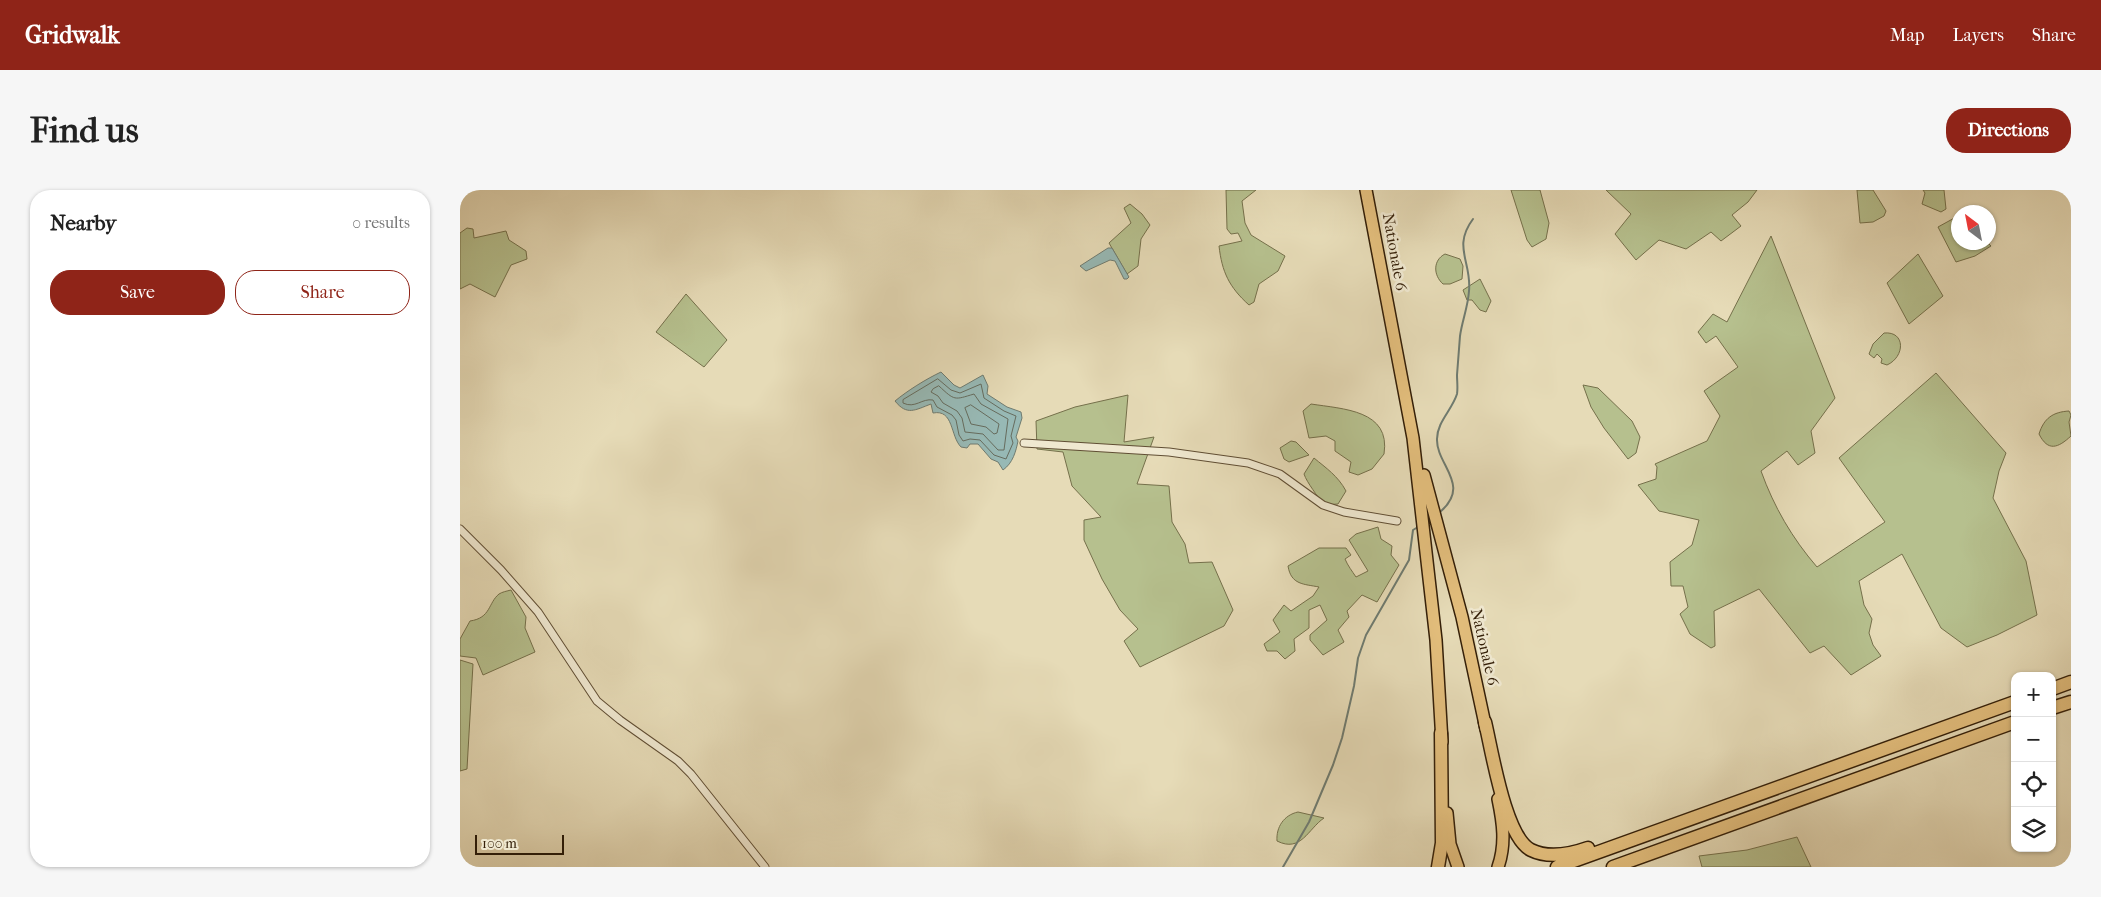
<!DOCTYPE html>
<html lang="en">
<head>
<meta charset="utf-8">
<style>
	:root { --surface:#fff; --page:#f6f6f6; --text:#222; --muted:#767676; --line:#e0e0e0; --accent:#8f2418 }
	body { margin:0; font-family:"IM FELL French Canon",serif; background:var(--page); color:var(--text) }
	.controls { position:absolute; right:15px; bottom:15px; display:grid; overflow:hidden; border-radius:10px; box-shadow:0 1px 4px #0004 }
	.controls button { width:45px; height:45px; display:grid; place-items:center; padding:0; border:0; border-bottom:1px solid var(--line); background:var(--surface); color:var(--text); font:25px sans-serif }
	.compass { position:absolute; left:1491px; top:15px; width:45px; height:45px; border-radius:50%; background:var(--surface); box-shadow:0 1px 4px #0004; rotate:328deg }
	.scale { position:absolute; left:15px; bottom:12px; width:89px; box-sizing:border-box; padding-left:5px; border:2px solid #341f08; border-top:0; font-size:14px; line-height:18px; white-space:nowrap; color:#341f08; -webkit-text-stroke:4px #efe8d0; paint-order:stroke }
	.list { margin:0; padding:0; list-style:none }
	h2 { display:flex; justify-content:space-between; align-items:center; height:65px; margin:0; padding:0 20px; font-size:21px }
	h2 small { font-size:16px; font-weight:400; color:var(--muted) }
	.actions { display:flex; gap:10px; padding:15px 20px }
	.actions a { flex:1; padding:11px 0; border:1px solid var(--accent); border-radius:20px; text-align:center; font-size:18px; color:var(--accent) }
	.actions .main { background:var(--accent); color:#fff }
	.icon { flex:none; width:28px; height:28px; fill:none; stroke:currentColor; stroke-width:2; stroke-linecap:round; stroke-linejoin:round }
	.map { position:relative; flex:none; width:1611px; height:677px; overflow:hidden; border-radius:20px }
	header { display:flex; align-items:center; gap:30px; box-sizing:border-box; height:70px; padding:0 25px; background:var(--accent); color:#fff }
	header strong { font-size:24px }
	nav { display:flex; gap:28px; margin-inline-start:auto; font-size:18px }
	.intro { display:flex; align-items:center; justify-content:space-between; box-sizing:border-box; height:120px; padding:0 30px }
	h1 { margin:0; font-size:35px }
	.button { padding:12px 22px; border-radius:20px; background:var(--accent); color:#fff; font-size:18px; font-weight:700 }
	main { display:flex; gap:30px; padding:0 30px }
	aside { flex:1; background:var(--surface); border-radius:20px; box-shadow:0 1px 4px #0004 }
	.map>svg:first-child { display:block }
</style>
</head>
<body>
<header>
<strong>Gridwalk</strong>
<nav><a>Map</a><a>Layers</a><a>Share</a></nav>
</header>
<div class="intro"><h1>Find us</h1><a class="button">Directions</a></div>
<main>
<aside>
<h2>Nearby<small>0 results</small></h2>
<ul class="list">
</ul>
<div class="actions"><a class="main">Save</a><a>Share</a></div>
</aside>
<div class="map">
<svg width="1611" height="677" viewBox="0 0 1611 677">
	<rect width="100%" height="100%" fill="#e6dbb7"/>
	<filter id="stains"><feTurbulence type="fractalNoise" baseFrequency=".004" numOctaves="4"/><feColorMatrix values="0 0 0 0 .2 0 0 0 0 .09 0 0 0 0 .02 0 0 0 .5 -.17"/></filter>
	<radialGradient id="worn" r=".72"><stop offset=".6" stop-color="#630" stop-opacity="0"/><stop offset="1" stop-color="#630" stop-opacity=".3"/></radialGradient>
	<!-- green -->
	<path fill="#b6c08e" stroke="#75704b" d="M766 0H796L782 11 785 33 791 45 825 66 818 81 799 94 794 112 789 115C769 97 762 82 759 56L782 51 778 43 771 44 767 39Z
		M1051 0H1080L1089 33 1086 49 1072 57 1067 50Z
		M1146 0H1297L1288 12 1272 25 1281 36 1261 51 1251 42 1226 59 1199 50 1176 70 1155 44 1171 24Z
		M1397 0H1413L1426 21 1424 26 1413 32 1400 33Z
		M1463 0H1484L1486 19 1481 22 1462 14 1465 3Z
		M670 14 682 24 690 35 681 49 678 76 667 84 649 53 671 33 664 18Z
		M1498 26V52L1528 53 1531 56 1515 66 1496 72 1478 37Z
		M7 38 13 39 14 48 46 41 49 50 66 61 67 69 51 75 35 107 10 94 0 99V43Z
		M1311 46 1375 208 1351 241 1355 263 1338 275 1327 261 1301 281C1314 317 1332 348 1357 377L1425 332 1379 268 1476 183 1546 263 1539 281 1533 308 1566 371 1577 425 1537 445 1507 457 1481 438 1442 364 1399 391 1404 415 1412 429 1409 443 1413 455 1421 466 1391 485 1364 456 1350 463 1299 399 1254 421 1255 456 1251 458 1230 444 1220 424 1228 417 1223 396H1211L1210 372 1232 355 1239 330 1199 321 1178 295 1196 289 1197 277 1195 274 1247 251 1260 226 1244 201 1278 177 1256 146 1246 153 1238 142 1253 124 1267 132Z
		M985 64 1000 69 1003 76 1002 89 990 94H983C973 85 973 70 985 64Z
		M1458 64 1483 106 1449 134 1427 93Z
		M1020 89 1031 111 1026 122 1020 120 1012 110H1007L1003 100Z
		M226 104 267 150 244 177 196 142Z
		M1424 143C1446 141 1445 167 1427 175L1421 173 1422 169 1417 164 1414 168 1409 164 1413 154Z
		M1123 195 1138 198 1172 231 1180 247 1176 263 1168 269 1144 238 1131 217Z
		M668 205 664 252 694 247 677 294 709 296 712 332 725 354 729 373 752 372 773 420 764 436 680 477 664 451 678 439 660 420 642 389 624 350V330L641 327 612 296 603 262 577 259 576 231 615 217Z
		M851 214C883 219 931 220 924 264L912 279 898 285 889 282 891 272 875 261V251L866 246 849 248 843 221Z
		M1609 221 1611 225 1609 232 1611 246C1598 258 1588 262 1579 244 1584 228 1593 222 1609 221Z
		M831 251 836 252 849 265 829 272 824 269 820 258Z
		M854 268C866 278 878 286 886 301L878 314 863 315C858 306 847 293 844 284Z
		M918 337 921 349 932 356 931 365 939 375 917 412 902 405 887 421 889 427 878 440 884 452 863 465 850 450V445L867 430 860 415 849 420V438L834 449 835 461 825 469 817 461H807L804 454 820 442 813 430 824 415 831 421 853 406 859 397C844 394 831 395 828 376L859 358H886L891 365 885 369C888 376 892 381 896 387L908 381 889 350 896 344Z
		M51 400 66 427 65 438 75 462 23 485 16 468 0 466V449L10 431C31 428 28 413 39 404 42 402 47 401 51 400Z
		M0 470 13 474 7 579 0 581Z
		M838 622 864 628C848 639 841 663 817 651 816 637 824 625 838 622Z
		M1337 647 1351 677H1242L1239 666 1287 660Z"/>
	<!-- water -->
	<path fill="#97b9b5" stroke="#6f7b70" d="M648 58H652L669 87 667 89H664L655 71 650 70 626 81 620 76Z
		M481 182 494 195 500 198 523 185 528 196 527 204 547 217 561 222 562 228 556 247 558 251C556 261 553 273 543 280L538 272 531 269 518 254H510L507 258 501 257C490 246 494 219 473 223L471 214C455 220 447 226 435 211 447 201 466 189 481 182Z"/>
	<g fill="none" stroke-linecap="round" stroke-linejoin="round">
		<!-- shore -->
		<path stroke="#666c5e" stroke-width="1" d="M478 189 491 200 500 203 521 194 524 208 544 221 556 226 551 246 553 253 546 269 534 265 520 250 510 249 503 251 499 245 496 230 492 225 477 217 473 210C462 208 455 219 443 213V210Z
			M479 196C495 211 494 210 514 204L521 214 548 229 544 260H538L523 244 505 242 502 228 497 221 483 213 478 206 471 202 473 199Z
			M511 215 539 234 537 243 534 244 526 237 511 234 505 218Z"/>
		<!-- stream -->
		<path stroke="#6f7b70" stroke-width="2" d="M980 322C1012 295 976 275 977 249 977 232 992 220 997 204 998 198 997 191 997 185 998 172 999 159 1000 146 1002 131 1008 117 1009 101 1012 72 992 57 1013 29
			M823 677 849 632 873 575 882 548 894 496 898 468 906 445 949 370 953 340 958 337"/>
		<!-- street casing -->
		<g stroke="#604e34" stroke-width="9">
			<path id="street" d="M564 253 709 262 788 273 820 284 863 315 884 322 937 331
				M0 339 41 380 78 422 137 511 160 530 218 571 231 584 305 677"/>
		</g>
		<!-- primary casing -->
		<g stroke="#341f08" stroke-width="14">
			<path id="primary" d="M906 0 953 248 976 450 982 552
				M964 285 1002 427 1026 539
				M987 623 990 654 998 677
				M1038 677C1046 654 1043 633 1038 609"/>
		</g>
		<!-- highway casing -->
		<g stroke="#341f08" stroke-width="15">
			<path id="highway" d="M1592 499 1611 492
				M1592 518 1611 512
				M1025 532C1032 561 1045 647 1071 660 1089 669 1111 664 1128 658
				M978 677 982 653 981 543
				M1097 677 1555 512
				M1153 677 1555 532"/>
		</g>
		<!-- street -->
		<use href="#street" stroke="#efe8d0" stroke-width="7"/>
		<!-- primary -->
		<use href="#primary" stroke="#e3be7c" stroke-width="11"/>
		<!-- highway -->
		<use href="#highway" stroke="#e3be7c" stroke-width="12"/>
	</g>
	<g text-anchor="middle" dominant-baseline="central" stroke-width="5" stroke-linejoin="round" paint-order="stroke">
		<!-- street labels -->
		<g font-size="16" fill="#341f08" stroke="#efe8d0">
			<text transform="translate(935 62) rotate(80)">Nationale 6</text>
			<text transform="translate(1025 457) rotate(77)">Nationale 6</text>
		</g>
	</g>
	<rect width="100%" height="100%" filter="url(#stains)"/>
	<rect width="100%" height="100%" fill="url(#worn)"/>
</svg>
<div class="controls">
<button>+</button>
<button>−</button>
<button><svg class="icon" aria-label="locate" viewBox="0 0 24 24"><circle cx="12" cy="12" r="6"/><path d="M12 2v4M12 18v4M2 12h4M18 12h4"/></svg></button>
<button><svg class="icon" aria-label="layers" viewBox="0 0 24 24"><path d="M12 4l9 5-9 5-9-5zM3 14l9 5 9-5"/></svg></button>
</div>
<svg class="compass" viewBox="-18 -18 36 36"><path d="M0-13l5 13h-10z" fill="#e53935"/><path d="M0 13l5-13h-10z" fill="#767676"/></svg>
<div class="scale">100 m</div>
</div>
</main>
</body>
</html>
